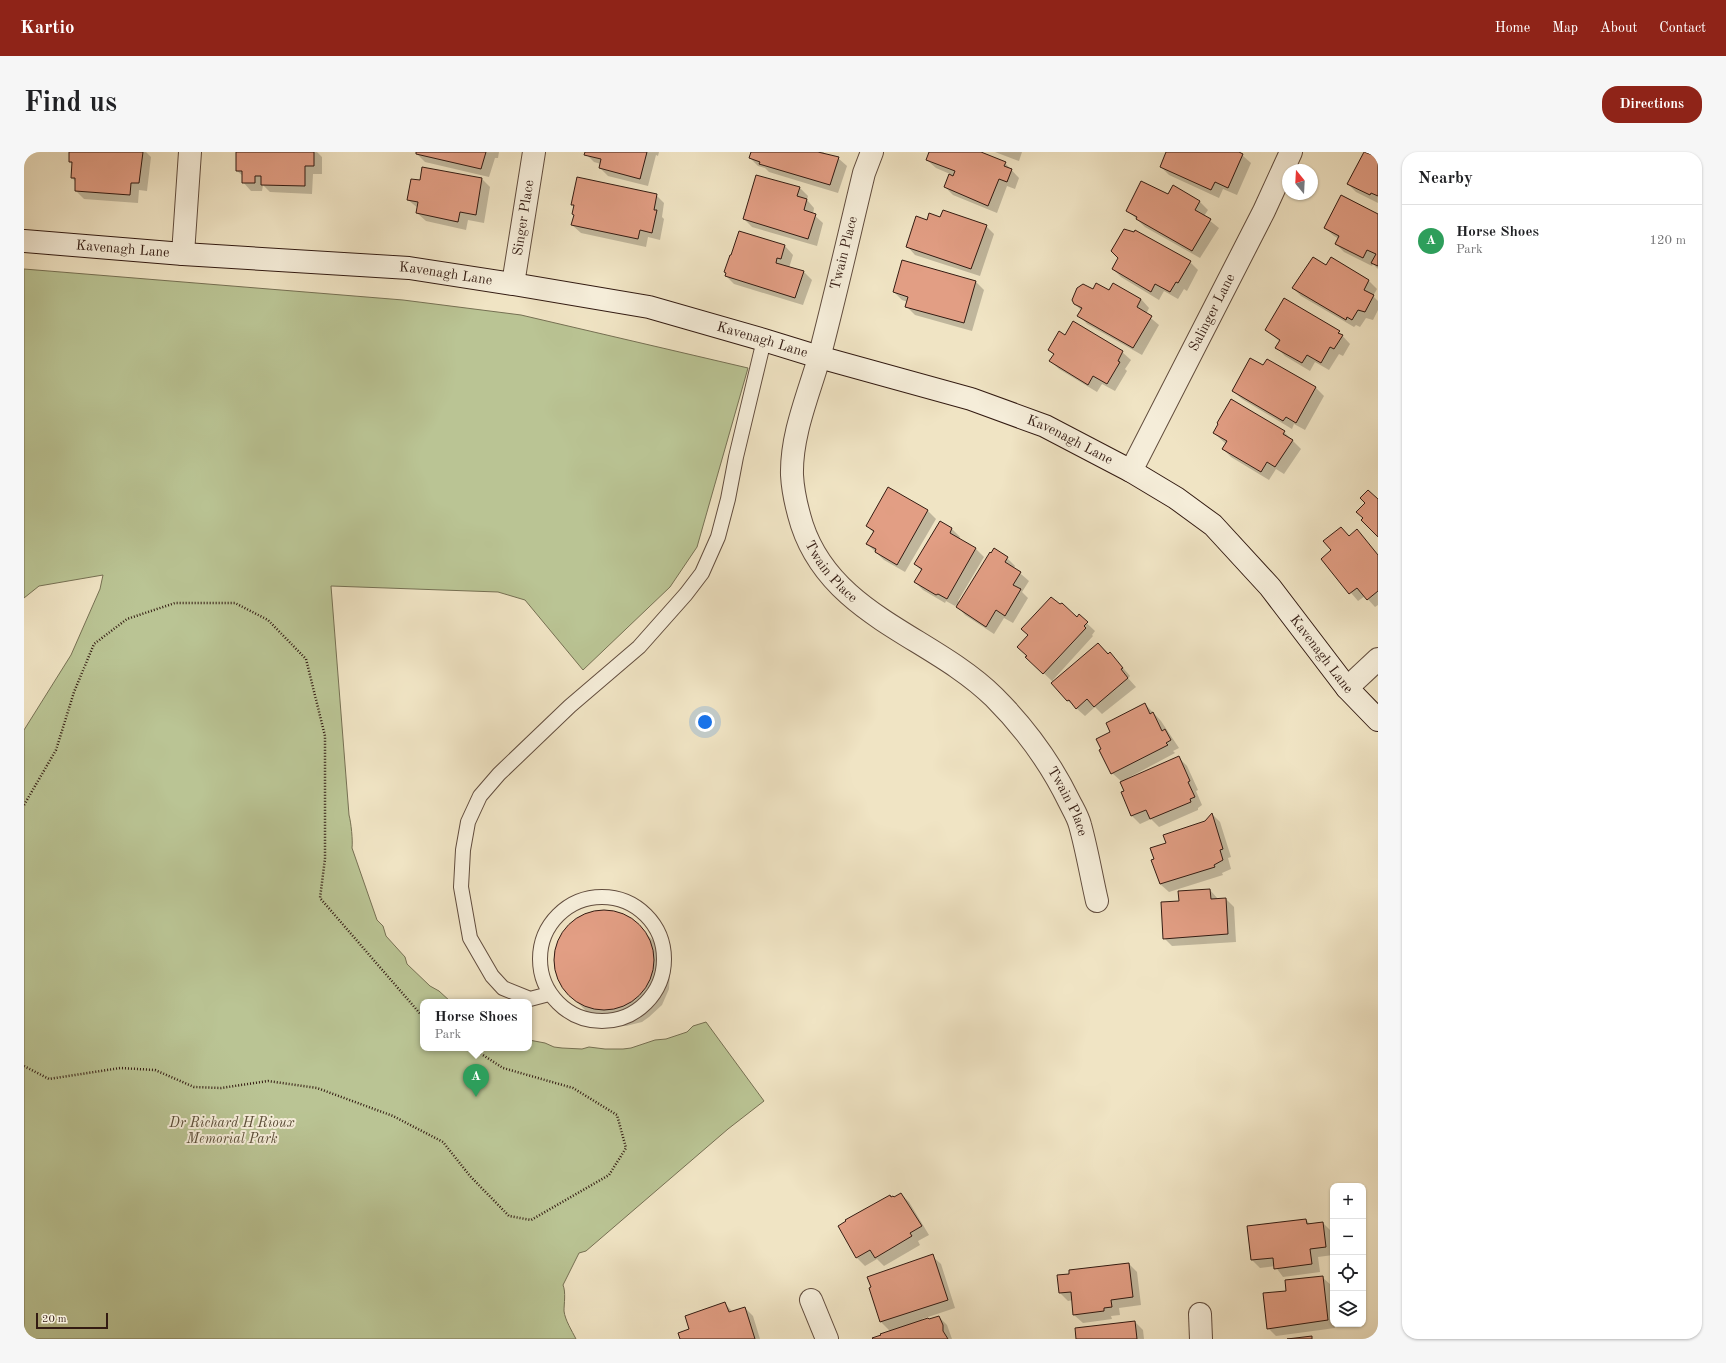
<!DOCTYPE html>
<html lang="en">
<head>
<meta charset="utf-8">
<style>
	:root { --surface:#fff; --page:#f6f6f6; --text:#202124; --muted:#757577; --line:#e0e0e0; --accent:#8f2418 }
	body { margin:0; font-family:"Old Standard TT",serif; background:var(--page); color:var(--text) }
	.controls { position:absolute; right:12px; bottom:12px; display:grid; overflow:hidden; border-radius:8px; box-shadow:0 1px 3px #0004 }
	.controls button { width:36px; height:36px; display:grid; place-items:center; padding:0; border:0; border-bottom:1px solid var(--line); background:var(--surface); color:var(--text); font:20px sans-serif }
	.compass { position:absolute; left:1258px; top:12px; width:36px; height:36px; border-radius:50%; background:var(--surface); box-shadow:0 1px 3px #0004; rotate:342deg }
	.scale { position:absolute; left:12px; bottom:10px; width:72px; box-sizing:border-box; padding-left:4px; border:2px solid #331b12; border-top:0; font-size:11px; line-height:14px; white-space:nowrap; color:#331b12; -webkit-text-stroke:3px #f5edd9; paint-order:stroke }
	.you { position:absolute; left:681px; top:570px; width:14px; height:14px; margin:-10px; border:3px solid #fff; border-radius:50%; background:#1a73e8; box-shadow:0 0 0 6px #1a73e833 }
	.badge { display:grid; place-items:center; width:26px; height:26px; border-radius:50%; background:var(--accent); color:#fff; font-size:13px; font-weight:700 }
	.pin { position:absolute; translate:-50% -33px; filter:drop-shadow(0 1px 2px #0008) }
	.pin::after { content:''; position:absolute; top:21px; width:14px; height:12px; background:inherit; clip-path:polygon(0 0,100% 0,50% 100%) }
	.popup { position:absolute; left:396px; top:847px; width:112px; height:52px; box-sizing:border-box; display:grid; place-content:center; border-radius:8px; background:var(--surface); filter:drop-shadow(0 1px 3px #0005); font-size:13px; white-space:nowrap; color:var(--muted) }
	.popup b { font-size:15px; color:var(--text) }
	.popup::after { content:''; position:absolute; left:50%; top:100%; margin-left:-8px; border:8px solid transparent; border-top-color:var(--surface) }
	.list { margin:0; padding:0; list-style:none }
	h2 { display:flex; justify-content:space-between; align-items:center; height:52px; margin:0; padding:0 16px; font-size:17px }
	h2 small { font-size:13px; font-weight:400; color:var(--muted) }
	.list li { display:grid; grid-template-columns:26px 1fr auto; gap:12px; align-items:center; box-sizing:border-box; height:72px; padding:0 16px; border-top:1px solid var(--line) }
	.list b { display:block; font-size:15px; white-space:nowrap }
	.list p { margin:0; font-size:13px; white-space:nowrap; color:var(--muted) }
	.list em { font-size:13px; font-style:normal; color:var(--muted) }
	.icon { flex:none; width:22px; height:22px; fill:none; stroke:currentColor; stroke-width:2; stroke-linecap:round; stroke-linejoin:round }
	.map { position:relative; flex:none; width:1354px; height:1187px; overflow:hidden; border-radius:16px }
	header { display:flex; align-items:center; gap:24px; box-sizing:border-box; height:56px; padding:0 20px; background:var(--accent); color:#fff }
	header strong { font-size:19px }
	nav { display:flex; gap:22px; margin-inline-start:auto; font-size:14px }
	.intro { display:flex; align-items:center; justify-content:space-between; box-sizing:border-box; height:96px; padding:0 24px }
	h1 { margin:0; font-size:28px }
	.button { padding:10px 18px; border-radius:16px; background:var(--accent); color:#fff; font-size:14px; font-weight:700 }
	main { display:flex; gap:24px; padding:0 24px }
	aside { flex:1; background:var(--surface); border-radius:16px; box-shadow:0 1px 3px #0004 }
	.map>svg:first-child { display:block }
</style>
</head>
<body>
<header>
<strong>Kartio</strong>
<nav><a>Home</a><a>Map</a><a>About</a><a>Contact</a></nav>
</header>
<div class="intro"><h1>Find us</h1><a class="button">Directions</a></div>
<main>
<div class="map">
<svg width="1354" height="1187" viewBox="0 0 1354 1187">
	<rect width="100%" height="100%" fill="#f0e4c4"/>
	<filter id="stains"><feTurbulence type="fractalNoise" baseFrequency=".005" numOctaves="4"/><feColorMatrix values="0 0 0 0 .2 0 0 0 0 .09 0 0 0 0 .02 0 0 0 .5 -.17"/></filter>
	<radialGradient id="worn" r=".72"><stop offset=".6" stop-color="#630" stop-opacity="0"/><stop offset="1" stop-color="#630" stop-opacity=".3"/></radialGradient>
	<!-- green -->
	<path fill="#bac494" stroke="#767053" d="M0 117 379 148 497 163 724 216 673 395 646 435 559 518 501 448 474 440 307 434 325 663C327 670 329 689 328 696L353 768 359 774 362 784 381 805 383 812 406 834 415 839 427 850H399V896H505V888L521 891 530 895 538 896 558 897 565 895 581 897H599L607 896 631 888 642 887 663 880 669 874 682 870 740 949 704 977 562 1099 555 1101 539 1133C542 1140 540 1152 540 1159 541 1168 548 1179 552 1187H0V578L47 503 76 437 79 423 15 434 0 446Z"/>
	<!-- shadow -->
	<path fill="#0003" d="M46 0H122L127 5 123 39 115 38 114 51 60 47 52 39V30L48 26 49 13 46 10Z
		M214 0H293L298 5V22H289L288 42 246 40 239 33 238 39H227L219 30V24L213 19Z
		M393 0H475L474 6H471L465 25 401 10 393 2Z
		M562 0H635L634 4 632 3 624 34 584 24 576 16 577 12 570 10 562 2Z
		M728 0H800L799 2 814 6 823 14 814 41 745 20 741 16 734 14 726 6Z
		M907 0H954L981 11 995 26 991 37 983 34 973 61 929 43 921 35 926 22 912 16 903 8Z
		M971 0H998L995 9Z
		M1143 0H1213L1218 3 1227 11 1213 43 1199 37 1195 46 1145 23 1137 15Z
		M1341 0 1354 6V51L1332 40 1324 32Z
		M733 24 776 36 784 44 783 48 790 56 789 62 799 71 793 94 728 75 720 67Z
		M458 27 466 35 460 71 444 68 442 78 402 69 393 61 394 56 384 48 397 29Z
		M1149 35 1176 50 1184 58 1180 64 1195 76 1176 106 1121 75 1103 58 1131 36 1144 43Z
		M632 43 640 51 638 65 640 67 636 88 624 85 622 95 557 81 548 73 551 63 550 54 548 52Z
		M1354 63V117L1349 112 1348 114 1320 100 1312 92 1315 87 1310 84 1301 76Z
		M917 67 962 74 970 82 956 124 891 103 883 94 903 69Z
		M761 94 769 103 765 116 780 120 788 128 779 153 710 132 702 124Z
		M1096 106 1166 110 1174 118 1163 139 1160 137 1154 147 1140 139 1135 148 1097 125 1089 117Z
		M1308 106 1345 129 1353 137 1349 144 1354 149V158L1349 168 1342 166 1336 175 1332 173 1330 175 1277 144 1269 136 1303 114Z
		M879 109 952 130 960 138 948 179 891 163 883 155 884 150 878 148 870 140Z
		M1069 138 1086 140 1117 147 1125 156 1122 162 1135 173 1118 203 1063 172 1055 163 1057 158 1051 152Z
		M1261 148 1315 180 1326 192 1319 204 1315 202 1305 218 1291 210 1286 219 1261 204 1253 196 1256 190 1243 178Z
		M1041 184 1098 200 1107 208 1101 217 1103 219 1091 239 1078 232 1073 240 1035 217 1026 209 1030 203 1025 198Z
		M1243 208 1292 236 1300 244 1281 278 1270 272 1268 277 1218 247 1209 239 1239 214Z
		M1207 248 1260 280 1277 297 1260 322 1252 317 1245 328 1207 305 1199 297 1202 292 1190 281Z
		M864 337 904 359 912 367 881 420 860 408 843 392 850 381 843 374Z
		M917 370 928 377 936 385 935 387 952 397 960 405 934 449 936 450 983 406 991 414 990 416 1005 429 998 440 1004 446 989 471 980 466 970 482 941 463 932 453 931 454 922 449 921 451 899 438 891 430 898 419 891 412Z
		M1317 376 1326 385 1333 379 1354 403V453L1351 455 1341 444 1334 449 1298 407 1309 398Z
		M1055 464 1071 479 1068 483 1069 484 1029 528 1030 529 1074 492 1094 510 1106 524 1104 526 1112 535 1078 562 1071 555 1061 564 1044 549 1029 530 1011 513Z
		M1121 552 1137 569 1155 596 1149 599 1151 601 1104 626V627L1155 606 1163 614 1174 638 1172 639 1178 653 1174 656V658L1135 675 1127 667 1116 672 1108 664 1102 640 1097 629 1088 621 1087 580Z
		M1188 662 1196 670 1207 705 1204 706 1207 717 1198 721 1199 723 1145 740 1136 732 1129 709 1143 692 1182 670Z
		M1186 738 1194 747H1202L1210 755 1212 790 1148 794 1140 786 1156 750Z
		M575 759 592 761 608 768 637 796 644 812 646 820 645 837 638 853 625 865 618 870 602 874 585 873 569 866 540 837 533 822 531 813 532 796 539 781 551 768 567 761Z
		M877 1042 885 1050 905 1083 894 1089 896 1093 860 1114 853 1107 841 1114 833 1106 815 1074Z
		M1282 1068 1286 1072 1299 1071 1307 1079 1309 1103 1294 1105 1296 1120 1259 1125 1251 1114 1236 1116 1228 1108 1224 1075Z
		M908 1104 917 1112 931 1156 898 1167 899 1169 905 1168 915 1165 923 1173 928 1187H850L866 1179 857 1170Z
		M1105 1112 1113 1120 1117 1153 1095 1156 1096 1163 1087 1164 1088 1167 1059 1171 1050 1163 1049 1148 1044 1149 1036 1141Z
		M1298 1125 1307 1133 1309 1172H1311V1176L1252 1184 1244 1176 1263 1140Z
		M701 1152 709 1160 721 1156 729 1164 736 1187H657Z
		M1111 1170 1119 1178 1120 1187H1053Z"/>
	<!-- building -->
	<path fill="#e29e84" stroke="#331b12" d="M45 0H119L115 31H107L106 43 51 39V26H47L48 10H45Z
		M212 0H290V14H281V34L237 33V24H231V31H218V19H212Z
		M392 0H462L457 17 392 2Z
		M561 0H623L616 27 575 16 577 7 560 3Z
		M727 0H794L815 5 806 33 735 12 736 10 725 6Z
		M905 0H957L982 10 980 14 988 17 983 30 975 27 964 54 920 35 925 22 929 24 931 19 902 8Z
		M1142 0H1215L1219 2 1204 36 1191 30 1187 38 1136 15Z
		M1340 0 1354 5V44L1347 41 1346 43 1323 32Z
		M398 15 458 26 452 63 436 60 434 70 392 61 394 50 383 48 387 27 396 28Z
		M732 23 776 35 773 44 783 47 780 58 792 62 784 87 719 67Z
		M553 25 633 42 630 58H633L628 81 616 78 614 87 547 73 550 63 548 62 550 53H547Z
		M1117 29 1144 42 1149 33 1176 49 1171 58 1187 67 1168 99 1112 67 1113 65 1102 59Z
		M1317 43 1354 62V114L1347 111 1352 102 1343 98 1339 106 1311 92 1315 84 1300 76Z
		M919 58 963 73 947 117 882 95 892 64 903 68 905 61 916 65Z
		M1100 77 1110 80 1111 78 1167 109 1154 131 1152 130 1146 140 1131 132 1127 140 1088 117 1094 106 1087 99Z
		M715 79 761 93 757 107 753 106 752 111 780 119 771 146 701 124 702 121 700 120 706 103H707Z
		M1289 105 1302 113 1307 105 1345 128 1340 138 1350 143 1341 160 1334 158 1328 168 1323 165 1322 168 1268 136Z
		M878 108 952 129 940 171 881 155 884 145 869 140Z
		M1072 131 1085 138 1089 131 1117 147 1113 155 1128 164 1109 196 1053 164 1058 156 1050 152 1048 148 1053 136 1059 132 1069 137Z
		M1260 146 1316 179 1314 181 1319 183 1310 197 1306 195 1297 211 1283 203 1278 211 1251 196 1256 188 1241 178Z
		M1049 169 1099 199 1094 209 1096 210 1083 232 1069 224 1064 233 1025 209 1030 202 1024 198 1035 179 1041 183Z
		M1226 206 1239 213 1243 207 1292 235 1272 271 1262 265 1259 269 1208 239Z
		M1207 247 1261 279 1259 282 1269 288 1251 315 1243 310 1237 320 1198 297 1203 289 1189 281 1194 272 1193 271Z
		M864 335 904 358 873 413 851 400 852 397 842 392 850 379 842 374Z
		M1344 338 1354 347V385L1337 368 1339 366 1332 360 1341 351 1336 346Z
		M916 369 928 376 926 381 952 396 923 447 914 442 912 443 890 430 898 417 890 412Z
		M1317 375 1325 384 1333 377 1354 403V439L1343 448 1333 436 1325 442 1297 407 1307 398 1299 389Z
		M970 396 984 405 981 410 997 420 989 433 997 437 981 464 972 458 962 475 932 455 966 400 967 401Z
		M1027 445 1036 452 1038 451 1053 465 1055 462 1064 470 1060 474 1062 476 1019 522 1001 505 1003 504 993 495 1004 483 997 477Z
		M1074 491 1084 502 1086 500 1099 516 1097 517 1104 526 1070 555 1063 547 1052 557 1045 548 1043 549 1027 531Z
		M1121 551 1126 562 1129 560 1138 579 1141 577 1147 588 1142 591 1144 593 1087 622 1075 598 1077 597 1072 587 1086 580 1082 571Z
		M1155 604 1166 629 1164 630 1171 645 1166 647 1167 650 1126 667 1122 658 1107 664 1097 640 1100 639 1096 630Z
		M1188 661 1199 697 1196 698 1199 708 1190 713 1191 715 1136 732 1127 708 1130 707 1126 696 1142 691 1139 683 1181 669Z
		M1186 737 1187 747 1202 746 1204 782 1139 787 1137 750 1155 749 1154 739Z
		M530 808a50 50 0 1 1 100 0a50 50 0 1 1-100 0Z
		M877 1041 898 1074 886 1081 888 1084 851 1106 846 1098 832 1106 814 1074 822 1069 821 1068 866 1043 867 1045 869 1044 870 1045Z
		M1282 1067 1283 1072 1299 1070 1302 1095 1286 1097 1288 1112 1250 1117 1249 1106 1227 1108 1223 1074Z
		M909 1102 924 1148 856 1170 845 1136 847 1135 843 1125Z
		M1105 1111 1109 1145 1087 1148 1088 1155 1080 1156V1159L1049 1163 1047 1140 1035 1141 1033 1123 1045 1122V1118Z
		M1299 1124 1304 1168 1243 1177 1239 1141 1262 1139 1261 1128Z
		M701 1150 705 1160 721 1155 731 1187H656L654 1181 665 1177 661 1164Z
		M915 1164 919 1173V1179L924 1187H849L848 1186 857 1183 856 1182 904 1166 905 1167Z
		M1111 1169 1113 1187H1052L1051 1176Z
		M1288 1184V1187H1263Z"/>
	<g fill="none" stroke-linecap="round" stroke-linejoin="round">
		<!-- service casing -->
		<g stroke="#624d3e" stroke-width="16">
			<path id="service" d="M516 807a62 62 0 1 1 124 0a62 62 0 1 1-124 0Z
				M525 842 506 847 479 836 468 824 446 786 437 735 439 698 444 670 456 644 475 622 546 554 615 495 662 442 678 421 694 385 704 347 712 305 740 188"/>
		</g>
		<!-- minor casing -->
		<g stroke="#624d3e" stroke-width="24">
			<g id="minor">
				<path id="s1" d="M848 0 840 21C825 83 811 145 795 206 784 244 767 283 768 323 769 341 773 357 778 373 808 464 908 484 970 545 1001 576 1026 610 1045 649 1049 657 1054 665 1056 673 1063 698 1067 723 1073 749"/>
				<path d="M159 102 166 0"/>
				<path id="s2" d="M489 132 510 0"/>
				<path id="s3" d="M1107 319 1240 59 1267 0"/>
				<path d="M1323 536 1354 507"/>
				<path d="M787 1148 803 1187"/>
				<path d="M1176 1162 1177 1187"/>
			</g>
		</g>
		<!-- secondary casing -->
		<g stroke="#331b12" stroke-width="24">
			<g id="secondary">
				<path id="s4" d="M0 89 159 102 385 116 489 132 625 155 740 188 795 205 947 247 1021 274 1107 319 1152 346 1189 373 1246 435 1323 536 1354 568"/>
			</g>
		</g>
		<!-- path -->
		<path stroke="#331b12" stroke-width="2.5" stroke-dasharray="1 2" stroke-linecap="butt" d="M0 653 32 598 50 540 70 492 103 467 151 451H211L244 468 282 507 301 584V707L296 746 399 865
			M0 914 25 927 96 916 131 918 170 935 197 936 244 929 293 936 369 964 419 990 446 1024 485 1064 507 1068 585 1023 602 996 593 963 549 936 479 916 448 896"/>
		<!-- service -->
		<use href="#service" stroke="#f5edd9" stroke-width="14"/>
		<!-- minor -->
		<use href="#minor" stroke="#f5edd9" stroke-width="22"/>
		<!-- secondary -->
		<use href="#secondary" stroke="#f5edd9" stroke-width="22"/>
	</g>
	<g text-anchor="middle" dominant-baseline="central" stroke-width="4" stroke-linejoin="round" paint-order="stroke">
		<!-- street labels -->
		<g font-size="14" fill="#331b12" stroke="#f5edd9">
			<text stroke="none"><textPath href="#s2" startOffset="67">Singer Place</textPath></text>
			<text stroke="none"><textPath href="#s4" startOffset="99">Kavenagh Lane</textPath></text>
			<text transform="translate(820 101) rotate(-76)">Twain Place</text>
			<text stroke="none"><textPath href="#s4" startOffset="423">Kavenagh Lane</textPath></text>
			<text stroke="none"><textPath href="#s3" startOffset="178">Salinger Lane</textPath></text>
			<text stroke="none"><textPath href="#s4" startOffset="747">Kavenagh Lane</textPath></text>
			<text stroke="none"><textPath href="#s4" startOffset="1071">Kavenagh Lane</textPath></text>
			<text stroke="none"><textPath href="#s1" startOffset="440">Twain Place</textPath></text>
			<text stroke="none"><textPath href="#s4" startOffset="1407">Kavenagh Lane</textPath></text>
			<text stroke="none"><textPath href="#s1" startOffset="776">Twain Place</textPath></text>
		</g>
		<!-- park labels -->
		<g font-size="14" font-style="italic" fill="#5c4e39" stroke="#f5edd9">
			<text x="208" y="971">Dr Richard H Rioux<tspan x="208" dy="16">Memorial Park</tspan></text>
		</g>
	</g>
	<rect width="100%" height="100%" filter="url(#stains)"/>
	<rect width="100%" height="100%" fill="url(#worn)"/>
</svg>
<div class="controls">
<button>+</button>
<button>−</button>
<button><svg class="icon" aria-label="locate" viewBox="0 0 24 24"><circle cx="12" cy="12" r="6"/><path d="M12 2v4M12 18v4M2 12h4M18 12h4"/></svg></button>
<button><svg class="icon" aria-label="layers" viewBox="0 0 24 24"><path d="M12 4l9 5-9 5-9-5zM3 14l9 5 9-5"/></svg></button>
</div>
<svg class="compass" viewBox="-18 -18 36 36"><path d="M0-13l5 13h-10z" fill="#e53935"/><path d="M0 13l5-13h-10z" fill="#757577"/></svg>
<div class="scale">20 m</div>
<div class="you"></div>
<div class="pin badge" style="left:452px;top:945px;background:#2e9e5b">A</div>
<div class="popup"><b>Horse Shoes</b>Park</div>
</div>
<aside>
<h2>Nearby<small></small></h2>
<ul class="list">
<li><span class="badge" style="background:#2e9e5b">A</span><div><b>Horse Shoes</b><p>Park</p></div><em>120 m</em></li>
</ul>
</aside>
</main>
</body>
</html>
